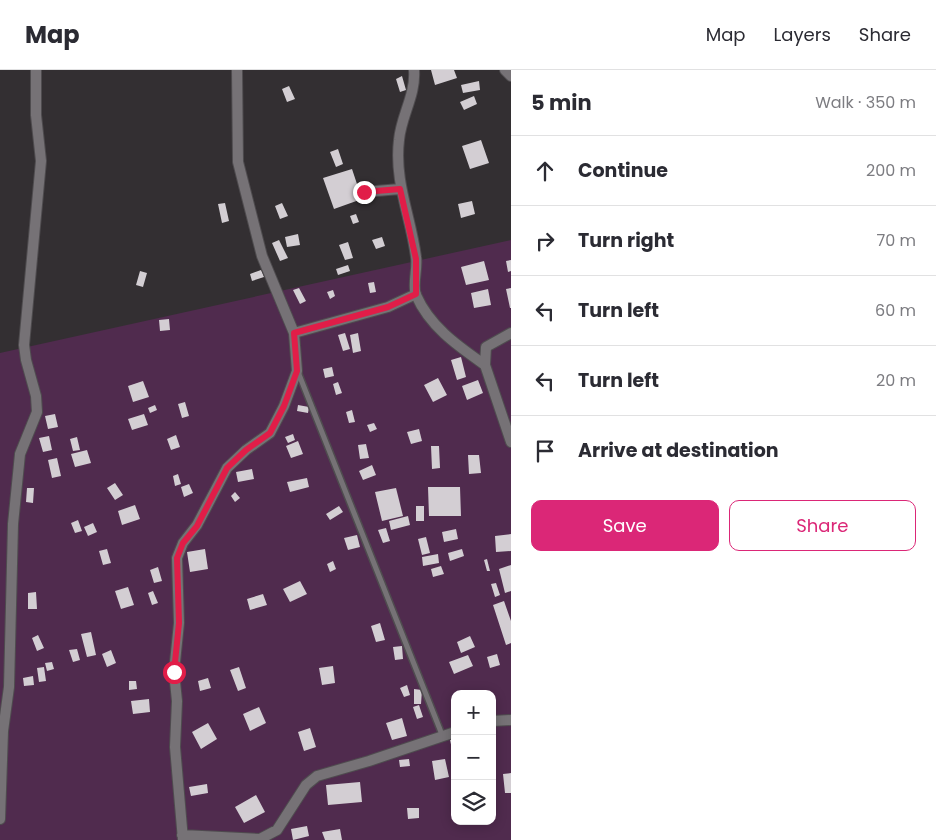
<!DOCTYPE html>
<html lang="en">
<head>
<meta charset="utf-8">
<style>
	:root { --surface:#fff; --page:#f7f7f7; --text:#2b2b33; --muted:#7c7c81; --line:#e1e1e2; --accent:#db2777 }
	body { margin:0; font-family:Poppins,sans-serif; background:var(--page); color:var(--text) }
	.controls { position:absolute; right:15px; bottom:15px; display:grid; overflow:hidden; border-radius:10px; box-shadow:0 2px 12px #0003 }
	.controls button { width:45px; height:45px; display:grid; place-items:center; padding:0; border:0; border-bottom:1px solid var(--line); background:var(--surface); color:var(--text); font:25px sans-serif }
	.stop { position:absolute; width:15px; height:15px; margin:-11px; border:4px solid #e11d48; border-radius:50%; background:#fff }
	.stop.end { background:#e11d48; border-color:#fff; box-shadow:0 1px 5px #0008 }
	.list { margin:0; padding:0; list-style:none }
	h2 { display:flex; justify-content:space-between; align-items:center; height:65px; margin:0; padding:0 20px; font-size:21px }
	h2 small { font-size:16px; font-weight:400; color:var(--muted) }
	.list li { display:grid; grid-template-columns:32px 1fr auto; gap:15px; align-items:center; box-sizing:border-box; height:70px; padding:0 20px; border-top:1px solid var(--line) }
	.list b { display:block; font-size:19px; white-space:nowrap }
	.list em { font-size:16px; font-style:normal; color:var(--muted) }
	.actions { display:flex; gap:10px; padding:15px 20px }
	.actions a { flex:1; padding:11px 0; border:1px solid var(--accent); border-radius:10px; text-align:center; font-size:18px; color:var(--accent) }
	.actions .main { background:var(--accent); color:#fff }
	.icon { flex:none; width:28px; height:28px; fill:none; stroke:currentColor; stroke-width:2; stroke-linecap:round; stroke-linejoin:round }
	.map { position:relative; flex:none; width:511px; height:770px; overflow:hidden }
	header { display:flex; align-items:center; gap:30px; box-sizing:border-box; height:70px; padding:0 25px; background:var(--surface); border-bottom:1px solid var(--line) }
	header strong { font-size:24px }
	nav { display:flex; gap:28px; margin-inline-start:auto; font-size:18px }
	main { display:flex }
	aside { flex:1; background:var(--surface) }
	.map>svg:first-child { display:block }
</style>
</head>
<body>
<header>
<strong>Map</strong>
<nav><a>Map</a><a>Layers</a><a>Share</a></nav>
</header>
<main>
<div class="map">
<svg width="511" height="770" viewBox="0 0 511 770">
	<rect width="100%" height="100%" fill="#332f32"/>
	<!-- green -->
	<path fill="#502b4e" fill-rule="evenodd" d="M511 170V770H0V283ZM455 624H492V751H455Z"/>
	<!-- building -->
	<path fill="#d3ced3" d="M431 0H454L457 8 435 15Z
		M402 6 406 20 400 22 396 9Z
		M479 11 480 20 463 23 461 15Z
		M289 16 295 29 287 32 282 19Z
		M474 26 477 34 464 40 460 32Z
		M481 70 489 93 470 99 462 76Z
		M338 79 343 94 336 97 330 82Z
		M352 99 362 129 334 139 323 108Z
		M472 131 475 144 461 148 458 134Z
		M225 133 229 151 222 153 218 134Z
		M282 133 288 146 280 149 275 136Z
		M356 144 359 152 353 154 350 146Z
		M298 164 300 175 287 177 285 167Z
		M382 167 385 176 376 179 372 170Z
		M279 170 288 188 280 191 272 173Z
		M348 172 353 188 345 190 339 175Z
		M511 190V201L508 202 506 191Z
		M484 191 489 210 466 215 461 197Z
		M348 195 350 201 338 205 336 199Z
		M261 200 264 207 252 211 250 204Z
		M140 201 147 203 143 217 136 215Z
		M374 212 376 222 370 223 368 213Z
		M299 218 306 231 300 234 293 220Z
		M511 218V238H510L506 219Z
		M488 219 491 235 474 238 471 223Z
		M333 220 335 226 330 229 327 222Z
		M169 249 170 260 160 261 159 250Z
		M345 263 350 279 343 281 338 265Z
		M358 263 361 281 353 283 350 265Z
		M461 287 466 307 457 310 451 290Z
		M332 297 334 306 325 308 323 299Z
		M438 308 447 325 433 332 424 315Z
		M478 310 483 323 467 330 462 316Z
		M143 311 149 327 133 332 128 316Z
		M338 312 342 323 336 325 333 314Z
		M185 332 189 346 182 348 178 334Z
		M155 335 157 340 150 343 148 338Z
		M298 335 309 337 308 343 297 341Z
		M352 340 355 352 349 353 346 342Z
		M55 344 58 357 48 359 45 346Z
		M144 344 148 355 132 360 128 349Z
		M374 353 377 359 370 362 367 355Z
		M419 359 422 371 411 374 407 362Z
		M293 364 295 370 288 373 285 367Z
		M176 365 180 377 171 380 167 369Z
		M49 366 52 380 43 382 39 368Z
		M77 367 80 380 73 381 70 369Z
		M298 371 303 384 291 388 286 376Z
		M366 374 369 388 360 389 358 375Z
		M431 376H439L440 398 432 399Z
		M87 380 91 393 75 397 71 384Z
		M468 385H479L481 403 469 404Z
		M57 388 61 406 52 408 48 390Z
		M372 395 376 405 363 410 359 401Z
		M252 399 254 409 238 412 236 402Z
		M178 404 181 414 175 416 173 406Z
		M307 408 309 417 290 422 287 412Z
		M115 413 123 425 115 430 107 418Z
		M189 414 193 423 184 427 181 417Z
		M428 417H460L461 446H429Z
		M27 418H34L33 433 26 432Z
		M396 418 403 446 382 451 375 422Z
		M235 422 240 428 235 432 231 426Z
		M135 435 140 449 122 455 118 441Z
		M339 436 343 442 330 450 326 444Z
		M416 436H424V451H416Z
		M408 446 410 455 391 460 389 451Z
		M78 450 82 461 75 463 71 453Z
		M93 453 97 462 88 466 84 457Z
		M386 458 390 471 383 473 378 460Z
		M456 459 458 469 444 472 442 462Z
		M511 464V481L496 482 495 466Z
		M357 465 360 477 348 480 344 468Z
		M426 467 430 483 422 485 418 469Z
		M107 479 111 493 103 495 99 481Z
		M205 479 208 499 190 502 187 482Z
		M462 479 464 486 450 491 448 483Z
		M438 484 439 493 423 496 422 487Z
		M487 489 490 501H487L484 490Z
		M333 491 336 499 330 502 327 494Z
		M511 495V521L505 523 499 499Z
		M441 496 444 504 433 507 431 499Z
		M158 497 162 511 154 513 150 500Z
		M300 511 307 524 290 532 283 519Z
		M496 513 500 525 495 527 491 514Z
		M128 517 134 535 121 539 115 521Z
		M153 521 158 533 152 535 148 523Z
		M36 522 37 539H28V523Z
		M263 524 267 535 250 540 247 529Z
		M504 531 511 551V573L506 575 493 535Z
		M380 553 385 570 376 572 371 556Z
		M91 562 96 585 87 587 81 564Z
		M38 565 44 578 37 581 32 568Z
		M470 566 475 577 461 583 457 572Z
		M402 576 403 589 395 590 393 577Z
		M77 579 80 590 73 592 69 580Z
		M111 580 116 593 107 597 102 584Z
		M497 584 500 595 490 598 487 587Z
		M468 585 473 596 454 604 449 592Z
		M52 592 54 599 47 601 45 593Z
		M333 596 335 613 322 615 319 598Z
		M44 597 46 611 39 612 37 598Z
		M239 597 246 618 238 621 230 600Z
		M33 606 34 615 24 616 23 608Z
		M208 608 211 618 200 621 198 611Z
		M129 611H136L137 619 129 620Z
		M407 615 410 625 404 627 400 618Z
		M414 619 422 620 421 634H414Z
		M149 629 150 642 133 644 131 631Z
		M419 635 423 647 417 649 413 637Z
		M259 637 266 653 250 661 243 644Z
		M402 648 407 666 392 670 386 653Z
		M208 653 217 669 201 679 192 662Z
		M310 658 316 677 304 681 298 662Z
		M455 669V688H454L450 670Z
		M409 689 410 696 400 697 399 690Z
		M445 689 449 707 435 710 432 691Z
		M511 703V723H505L503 704Z
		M360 712 362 732 328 735 326 715Z
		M207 714 208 723 191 726 189 717Z
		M256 725 265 742 244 753 235 737Z
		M407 738H419V748L408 749Z
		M307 756 309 766 293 770 291 759Z
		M340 759 342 770H325L322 762Z"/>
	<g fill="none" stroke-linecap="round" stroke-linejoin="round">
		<!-- service casing -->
		<g stroke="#4f4c4f" stroke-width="8">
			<path id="service" d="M298 302 443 667"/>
		</g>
		<!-- minor casing -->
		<g stroke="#4f4c4f" stroke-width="12">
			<path id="minor" d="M414 0C416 25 401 46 399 70 394 112 411 147 416 187 418 198 412 215 416 225 430 257 458 276 485 295
				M505 0 511 6
				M364 122 400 119
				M294 263 388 237 416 224
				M511 263 486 277 485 295 511 372
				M492 651 511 650
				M0 749 3 661 9 617 13 454 20 384 37 342 36 326 26 290 24 275 41 91 36 45V0
				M182 765 260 769 277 760 306 715 317 706 369 691 455 662
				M183 770 175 677 177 631 174 602 179 553 177 488 183 473 197 455 227 398 246 380 270 363 284 336 297 301 294 263 262 186 238 92 237 0"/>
		</g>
		<!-- service -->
		<use href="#service" stroke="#767276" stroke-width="5"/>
		<!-- minor -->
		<use href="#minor" stroke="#767276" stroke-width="10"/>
	</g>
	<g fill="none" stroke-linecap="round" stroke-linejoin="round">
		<!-- route -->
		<path stroke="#e11d48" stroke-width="6" d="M174 602 179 553 177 488 183 473 197 456 227 398 246 380 270 363 284 336 297 301 294 263 388 237 416 224V189L400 119 364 122"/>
	</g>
</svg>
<div class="controls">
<button>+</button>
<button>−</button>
<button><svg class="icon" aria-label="layers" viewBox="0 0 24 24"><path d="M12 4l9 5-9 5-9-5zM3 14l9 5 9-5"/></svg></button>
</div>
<div class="stop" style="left:174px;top:602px"></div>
<div class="stop end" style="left:364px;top:122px"></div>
</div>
<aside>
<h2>5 min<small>Walk · 350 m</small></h2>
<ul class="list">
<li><svg class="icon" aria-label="ahead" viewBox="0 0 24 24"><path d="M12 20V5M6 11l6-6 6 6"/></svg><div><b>Continue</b></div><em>200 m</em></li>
<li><svg class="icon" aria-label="right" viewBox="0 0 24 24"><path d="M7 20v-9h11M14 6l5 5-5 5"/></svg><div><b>Turn right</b></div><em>70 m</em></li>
<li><svg class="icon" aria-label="left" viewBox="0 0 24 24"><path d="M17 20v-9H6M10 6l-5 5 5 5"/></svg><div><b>Turn left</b></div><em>60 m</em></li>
<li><svg class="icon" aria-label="left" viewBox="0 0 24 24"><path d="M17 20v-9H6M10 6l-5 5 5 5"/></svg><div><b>Turn left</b></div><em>20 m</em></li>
<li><svg class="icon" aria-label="arrive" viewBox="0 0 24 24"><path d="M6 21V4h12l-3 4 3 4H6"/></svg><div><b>Arrive at destination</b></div></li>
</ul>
<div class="actions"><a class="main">Save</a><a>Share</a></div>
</aside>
</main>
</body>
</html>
